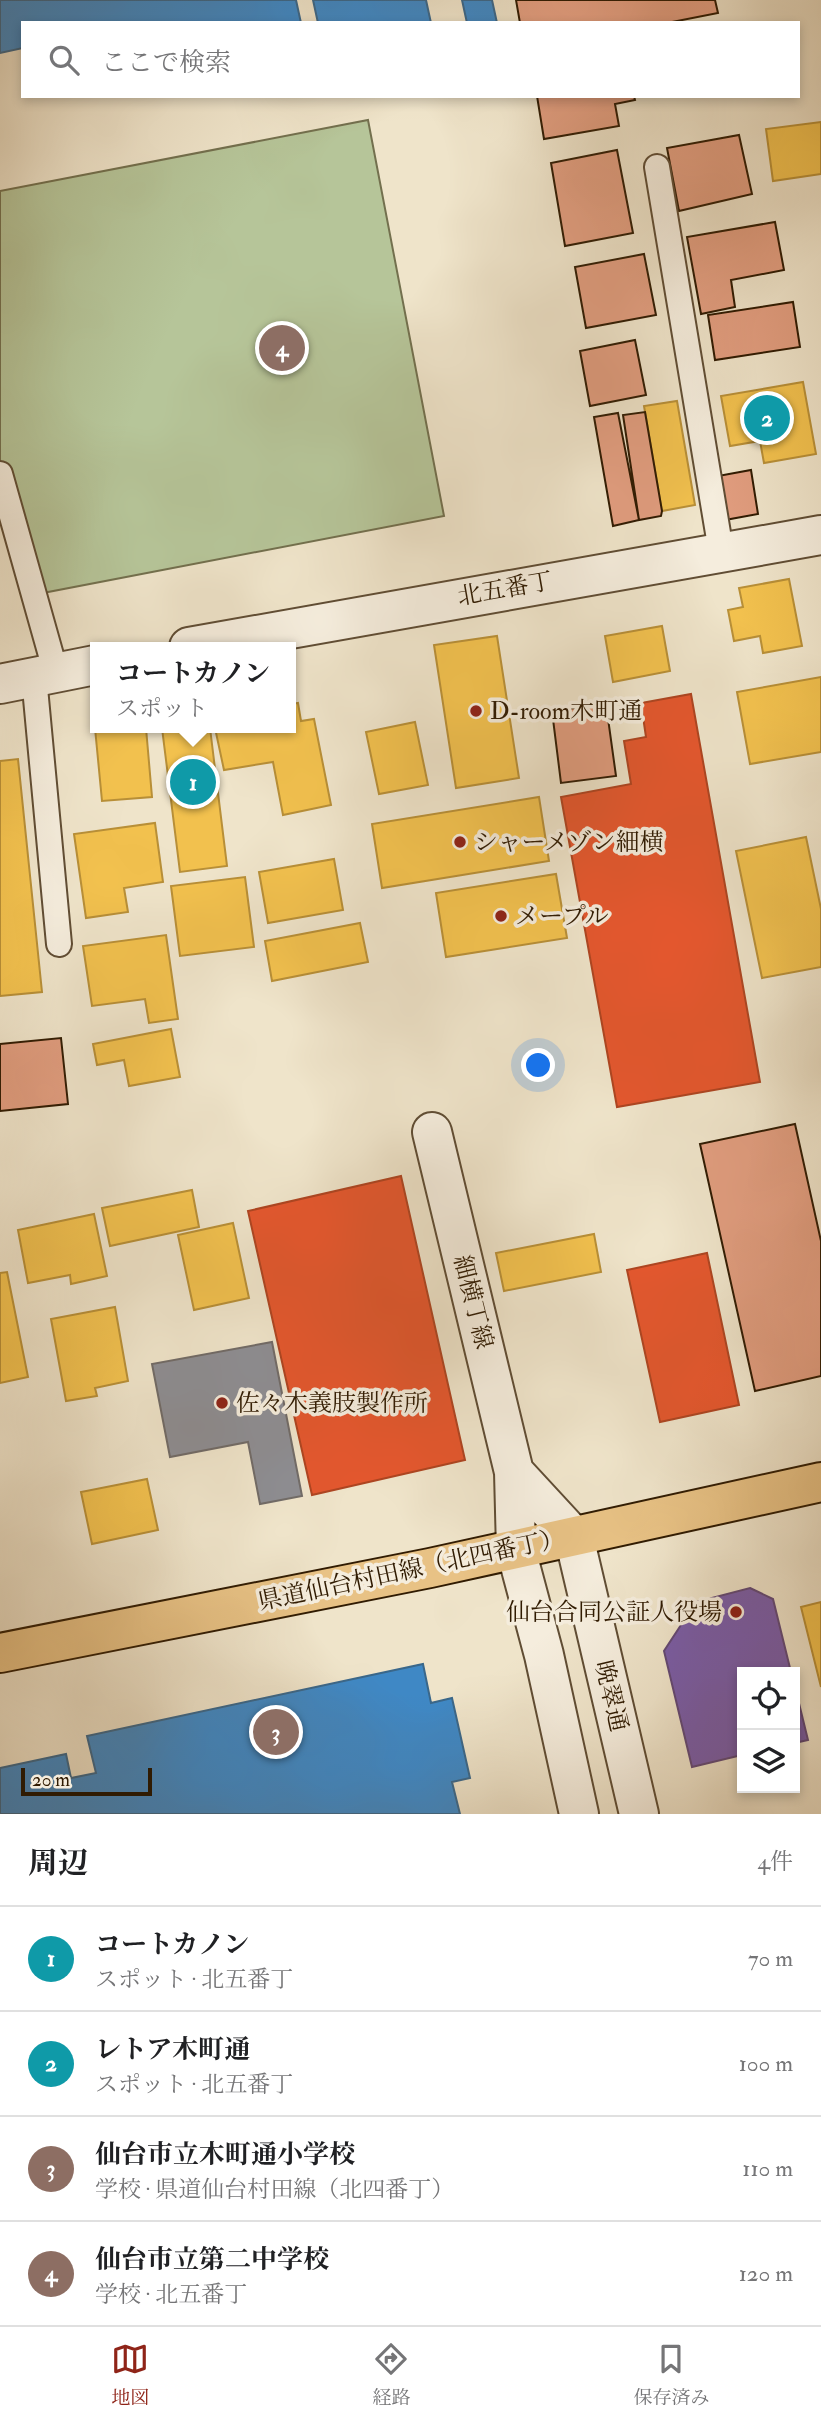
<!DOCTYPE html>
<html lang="ja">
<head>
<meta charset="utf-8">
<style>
	:root { --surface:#fff; --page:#f6f6f6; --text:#202124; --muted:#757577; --line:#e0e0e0; --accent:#8f2418 }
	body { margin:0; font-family:"IM FELL Double Pica","Noto Serif JP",serif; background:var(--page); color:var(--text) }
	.controls { position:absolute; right:21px; bottom:21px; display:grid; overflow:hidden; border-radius:0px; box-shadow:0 4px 10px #0003 }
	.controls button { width:63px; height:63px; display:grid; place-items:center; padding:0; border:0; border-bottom:2px solid var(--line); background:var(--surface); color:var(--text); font:35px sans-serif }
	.scale { position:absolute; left:21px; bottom:18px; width:131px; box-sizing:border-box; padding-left:7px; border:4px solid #301b02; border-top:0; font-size:19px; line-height:24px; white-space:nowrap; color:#301b02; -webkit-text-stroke:5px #f5eddd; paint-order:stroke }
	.you { position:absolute; left:539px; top:1066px; width:24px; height:24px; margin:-18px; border:5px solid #fff; border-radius:50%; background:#1a73e8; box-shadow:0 0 0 10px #1a73e833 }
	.badge { display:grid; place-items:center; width:46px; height:46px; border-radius:50%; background:var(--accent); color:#fff; font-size:23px; font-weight:700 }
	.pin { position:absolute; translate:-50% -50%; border:4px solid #fff; box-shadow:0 2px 7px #0006 }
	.popup { position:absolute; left:90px; top:642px; width:206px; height:91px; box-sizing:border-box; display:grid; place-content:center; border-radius:0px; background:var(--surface); filter:drop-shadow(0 2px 5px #0005); font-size:23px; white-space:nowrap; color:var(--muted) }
	.popup b { font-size:26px; color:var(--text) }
	.popup::after { content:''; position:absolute; left:50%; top:100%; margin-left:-14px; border:14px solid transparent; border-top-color:var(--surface) }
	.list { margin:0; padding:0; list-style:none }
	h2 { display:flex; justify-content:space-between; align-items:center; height:91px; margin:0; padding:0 28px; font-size:30px }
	h2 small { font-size:23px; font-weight:400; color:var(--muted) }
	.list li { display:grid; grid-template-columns:46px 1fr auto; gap:21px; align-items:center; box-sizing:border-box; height:105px; padding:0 28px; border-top:2px solid var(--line) }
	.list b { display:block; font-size:26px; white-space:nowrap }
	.list p { margin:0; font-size:23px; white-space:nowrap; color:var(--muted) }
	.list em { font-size:23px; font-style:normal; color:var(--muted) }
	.icon { flex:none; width:38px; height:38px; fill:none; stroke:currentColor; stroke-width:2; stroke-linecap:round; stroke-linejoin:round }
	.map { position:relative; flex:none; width:821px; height:1814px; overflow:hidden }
	.search { position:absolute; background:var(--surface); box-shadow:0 4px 10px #0003; left:21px; right:21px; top:21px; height:77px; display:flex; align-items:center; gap:18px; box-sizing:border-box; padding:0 24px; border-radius:0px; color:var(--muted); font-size:26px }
	.sheet { height:511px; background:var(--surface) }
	nav { display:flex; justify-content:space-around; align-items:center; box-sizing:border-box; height:98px; border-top:2px solid var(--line); background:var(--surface); font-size:19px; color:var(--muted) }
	nav a { display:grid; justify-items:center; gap:4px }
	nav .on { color:var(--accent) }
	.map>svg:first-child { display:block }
</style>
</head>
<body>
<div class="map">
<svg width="821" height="1814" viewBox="0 0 821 1814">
	<rect width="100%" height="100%" fill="#efe4ca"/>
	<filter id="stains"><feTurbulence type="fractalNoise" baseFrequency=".00286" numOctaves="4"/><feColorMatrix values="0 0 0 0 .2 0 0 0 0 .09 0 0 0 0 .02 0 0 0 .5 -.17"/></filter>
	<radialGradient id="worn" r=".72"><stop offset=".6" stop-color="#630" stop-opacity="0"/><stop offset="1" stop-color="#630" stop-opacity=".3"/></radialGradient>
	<!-- green -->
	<path fill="#b6c599" stroke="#73704e" stroke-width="2" d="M368 120 444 516 22 597 0 483V191Z"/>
	<!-- homes -->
	<path fill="#f2c14e" stroke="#b88f37" stroke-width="2" d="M821 122V174L773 181 766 129Z
		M803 382 816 454 764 463 760 441 730 446 721 396Z
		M677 401 695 505 662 511 644 406Z
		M789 579 802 646 763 653 760 636 734 641 728 610 743 607 739 588Z
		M662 626 670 671 613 682 605 636Z
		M497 636 519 778 456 788 434 645Z
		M821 677V752L750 764 737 692Z
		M298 703 301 721 314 719 331 805 283 815 273 762 224 770 215 728H291V704Z
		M415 722 428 785 379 794 366 732Z
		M95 728H146L152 797 102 801Z
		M162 728H210L227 866 180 872Z
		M18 759 42 992 0 996V761Z
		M539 797 549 861 382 888 372 824Z
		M155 823 163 882 124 888 128 912 86 918 74 834Z
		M806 837 821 909V967L762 978 736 851Z
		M334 859 343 910 268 923 259 872Z
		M556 874 567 938 446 957 436 893Z
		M245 877 254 947 180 956 171 886Z
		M360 923 368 962 272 981 265 941Z
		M166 935 178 1019 149 1023 145 999 92 1006 83 946Z
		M171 1029 180 1077 129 1086 124 1060 97 1065 93 1044Z
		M192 1190 199 1227 110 1246 102 1208Z
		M94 1214 107 1276 71 1284 70 1275 28 1283 18 1230Z
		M233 1223 249 1298 194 1310 178 1235Z
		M594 1234 601 1272 504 1291 496 1253Z
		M7 1272 28 1377 0 1383V1273Z
		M115 1307 128 1381 95 1388 97 1396 66 1401 51 1319Z
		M147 1479 158 1530 92 1544 81 1492Z
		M821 1602V1687L801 1607Z"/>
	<!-- shops -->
	<path fill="#e4572e" stroke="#ae4521" stroke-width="2" d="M691 694 760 1082 617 1107 561 797 631 784 624 741 646 737 641 703Z
		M401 1176 465 1460 312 1495 248 1211Z
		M707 1253 739 1405 660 1422 627 1270Z"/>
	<!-- offices -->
	<path fill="#7b5ea7" stroke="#644a76" stroke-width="2" d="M750 1588 773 1599 791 1672H742V1755L692 1767 664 1651 696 1602Z
		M795 1687 808 1740 795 1743Z"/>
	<!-- schools -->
	<path fill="#3f88c5" stroke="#3a678a" stroke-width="2" d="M0 0H296L301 23H23V48L0 53Z
		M313 0H426L431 23H318Z
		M462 0H492L497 23H467Z
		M423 1664 431 1703 452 1698 470 1778 452 1782 460 1814H0V1768L66 1754 71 1778 96 1773 87 1736Z"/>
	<!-- industry -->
	<path fill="#8d8d92" stroke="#716b67" stroke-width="2" d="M272 1342 302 1496 260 1504 248 1442 170 1457 152 1364Z"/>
	<!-- building -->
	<path fill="#e19d7f" stroke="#301b02" stroke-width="2" d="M516 0H715L718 13 667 23H520Z
		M537 96H634L635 100 615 104 619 126 544 139Z
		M739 135 752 194 679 211 667 148Z
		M617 150 633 233 565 246 551 163Z
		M775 222 784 270 731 280 735 307 701 314 687 237Z
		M644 254 656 315 586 328 575 267Z
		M793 302 800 347 715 360 708 315Z
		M635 340 646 395 590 406 580 351Z
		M645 412 662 511 661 516 639 520 623 415Z
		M618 413 639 520 613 526 594 417Z
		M751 470 758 514 725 520 718 476Z
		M606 704 616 776 561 783 552 711Z
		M61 1038 68 1104 0 1111V1044Z
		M795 1124 821 1241V1376L755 1391 700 1144Z"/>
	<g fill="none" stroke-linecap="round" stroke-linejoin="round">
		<!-- service casing -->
		<g stroke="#604d34" stroke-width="28">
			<path id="service" d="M657 167 721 551
				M0 474 56 673
				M34 677 59 944"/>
		</g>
		<!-- minor casing -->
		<g stroke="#604d34" stroke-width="42">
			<path id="minor" d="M189 647 821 535
				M0 684 95 665
				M432 1132 514 1472 516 1550
				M514 1472 574 1537"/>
		</g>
		<!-- tertiary casing -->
		<g stroke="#604d34" stroke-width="42">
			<path id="tertiary" d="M574 1537 639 1814
				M516 1550 544 1655 579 1814"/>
		</g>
		<!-- primary casing -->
		<g stroke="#301b02" stroke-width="42">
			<path id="primary" d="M0 1653 430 1568 821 1482"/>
		</g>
		<!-- service -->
		<use href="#service" stroke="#f5eddd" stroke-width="24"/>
		<!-- minor -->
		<use href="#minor" stroke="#f5eddd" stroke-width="38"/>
		<!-- tertiary -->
		<use href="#tertiary" stroke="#f5eddd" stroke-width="38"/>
		<!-- primary -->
		<use href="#primary" stroke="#e8c285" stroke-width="38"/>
	</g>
	<!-- markers -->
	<g fill="#8f2418" stroke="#f5eddd" stroke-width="2.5">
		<circle cx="476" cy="711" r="7"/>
		<circle cx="460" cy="842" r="7"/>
		<circle cx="501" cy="916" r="7"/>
		<circle cx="222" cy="1403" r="7"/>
		<circle cx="736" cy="1612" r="7"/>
	</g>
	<g text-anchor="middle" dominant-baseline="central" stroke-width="7" stroke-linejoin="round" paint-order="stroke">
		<!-- street labels -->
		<g font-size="24" fill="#301b02" stroke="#f5eddd">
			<text transform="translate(505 589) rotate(-10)">北五番丁</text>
			<text transform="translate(473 1302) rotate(76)">細横丁線</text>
			<text transform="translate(411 1570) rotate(-12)">県道仙台村田線（北四番丁）</text>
			<text transform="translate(611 1696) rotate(77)">晩翠通</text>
		</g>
		<!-- poi labels -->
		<g font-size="24" fill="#301b02" stroke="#f5eddd" text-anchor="start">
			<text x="490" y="711">D-room木町通</text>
			<text x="474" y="842">シャーメゾン細横</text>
			<text x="515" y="916">メープル</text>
			<text x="236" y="1403">佐々木義肢製作所</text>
			<text x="722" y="1612" text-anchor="end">仙台合同公証人役場</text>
		</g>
	</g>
	<rect width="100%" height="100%" filter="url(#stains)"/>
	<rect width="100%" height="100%" fill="url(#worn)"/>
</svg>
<div class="controls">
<button><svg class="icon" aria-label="locate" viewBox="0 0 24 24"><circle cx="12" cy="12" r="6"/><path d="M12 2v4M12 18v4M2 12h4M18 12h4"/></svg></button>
<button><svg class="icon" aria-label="layers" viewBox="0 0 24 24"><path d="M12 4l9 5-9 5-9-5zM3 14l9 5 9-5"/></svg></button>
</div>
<div class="scale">20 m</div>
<div class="you"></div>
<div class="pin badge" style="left:193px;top:782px;background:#0f9aa8">1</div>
<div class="popup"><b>コートカノン</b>スポット</div>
<div class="pin badge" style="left:767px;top:418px;background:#0f9aa8">2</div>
<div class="pin badge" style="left:276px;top:1732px;background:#8d6e63">3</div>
<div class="pin badge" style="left:282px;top:348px;background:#8d6e63">4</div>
<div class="search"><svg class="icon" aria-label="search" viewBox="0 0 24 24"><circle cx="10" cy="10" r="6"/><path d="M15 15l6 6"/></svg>ここで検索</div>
</div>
<section class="sheet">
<h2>周辺<small>4件</small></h2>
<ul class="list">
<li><span class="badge" style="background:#0f9aa8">1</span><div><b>コートカノン</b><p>スポット · 北五番丁</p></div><em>70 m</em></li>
<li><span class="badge" style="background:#0f9aa8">2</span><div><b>レトア木町通</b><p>スポット · 北五番丁</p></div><em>100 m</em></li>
<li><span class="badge" style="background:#8d6e63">3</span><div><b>仙台市立木町通小学校</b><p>学校 · 県道仙台村田線（北四番丁）</p></div><em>110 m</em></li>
<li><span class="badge" style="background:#8d6e63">4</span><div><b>仙台市立第二中学校</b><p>学校 · 北五番丁</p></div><em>120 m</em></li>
</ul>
</section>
<nav>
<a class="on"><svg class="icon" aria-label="map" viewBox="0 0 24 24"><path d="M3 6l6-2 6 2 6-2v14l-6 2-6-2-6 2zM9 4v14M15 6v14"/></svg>地図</a>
<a><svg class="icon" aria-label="directions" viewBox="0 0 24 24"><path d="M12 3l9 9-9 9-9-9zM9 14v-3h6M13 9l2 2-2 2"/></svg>経路</a>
<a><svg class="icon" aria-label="saved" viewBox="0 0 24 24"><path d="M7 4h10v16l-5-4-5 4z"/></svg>保存済み</a>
</nav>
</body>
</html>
